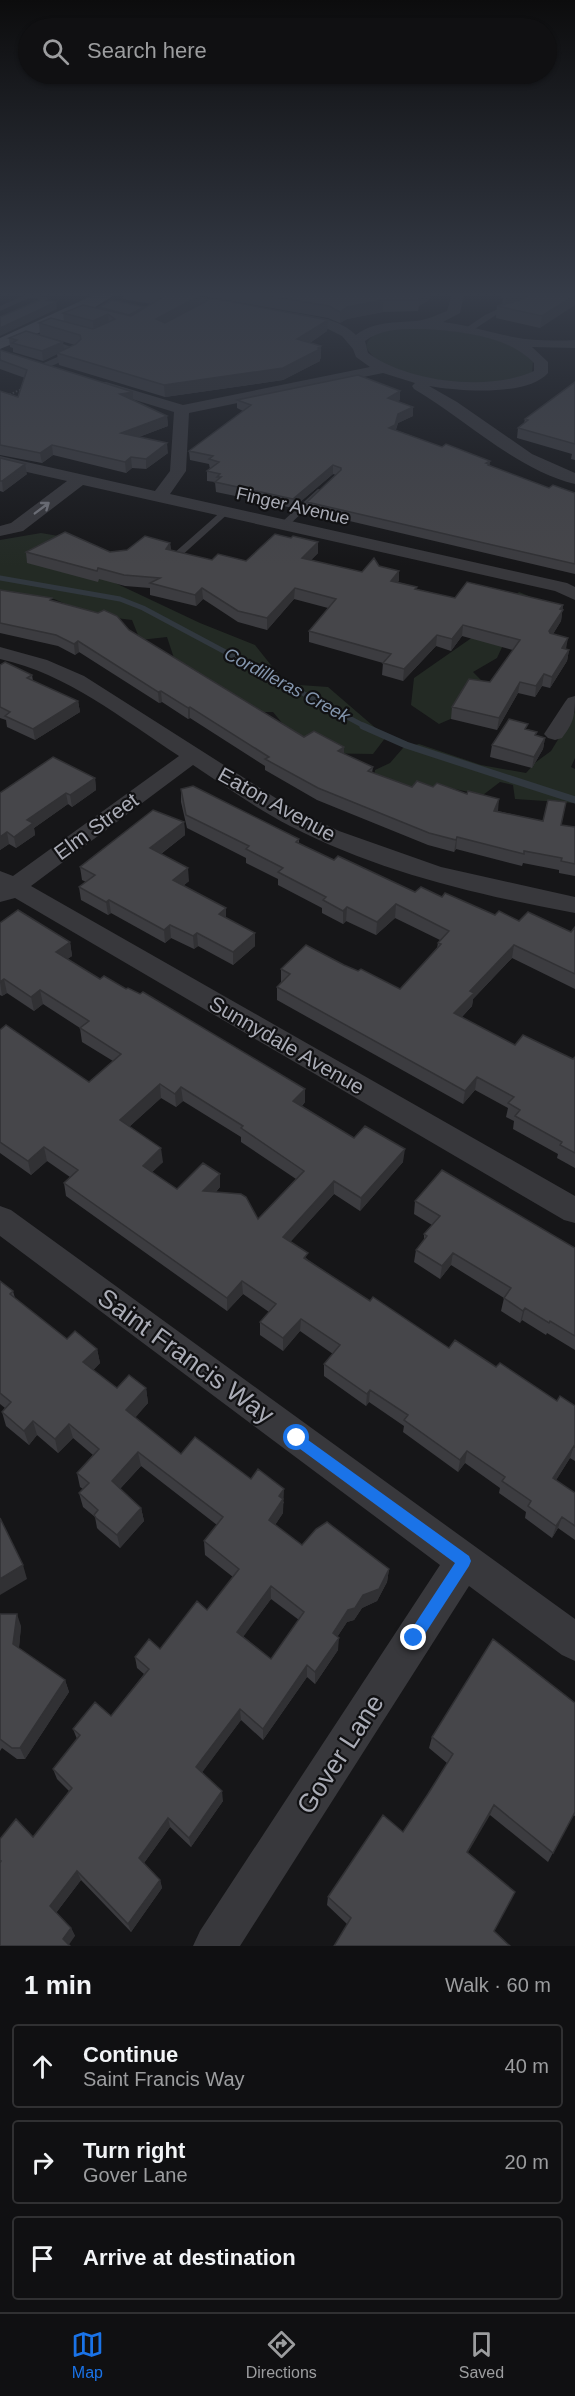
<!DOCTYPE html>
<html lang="en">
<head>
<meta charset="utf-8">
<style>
	:root { --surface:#101012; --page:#1e1e20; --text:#f1f3f6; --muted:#9c9d9f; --line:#303032; --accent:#1a73e8 }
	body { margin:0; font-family:Helvetica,sans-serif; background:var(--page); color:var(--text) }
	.stop { position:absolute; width:18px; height:18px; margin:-14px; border:4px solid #1a73e8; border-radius:50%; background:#fff }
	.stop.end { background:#1a73e8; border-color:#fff; box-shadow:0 2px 6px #0008 }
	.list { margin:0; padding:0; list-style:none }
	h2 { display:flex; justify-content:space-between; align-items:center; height:78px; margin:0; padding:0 24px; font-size:26px }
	h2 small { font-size:20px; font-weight:400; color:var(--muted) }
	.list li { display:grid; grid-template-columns:39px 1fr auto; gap:18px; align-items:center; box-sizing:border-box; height:84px; margin:0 12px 12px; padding:0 12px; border:2px solid var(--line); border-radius:6px }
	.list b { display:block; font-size:22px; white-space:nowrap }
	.list p { margin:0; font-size:20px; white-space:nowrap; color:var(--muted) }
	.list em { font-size:20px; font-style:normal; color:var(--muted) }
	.icon { flex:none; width:33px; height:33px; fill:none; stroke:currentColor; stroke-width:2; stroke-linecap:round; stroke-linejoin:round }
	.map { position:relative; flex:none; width:575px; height:1946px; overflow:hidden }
	.search { position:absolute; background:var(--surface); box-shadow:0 2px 4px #0004; left:18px; right:18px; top:18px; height:66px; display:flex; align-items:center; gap:15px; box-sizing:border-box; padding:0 21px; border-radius:33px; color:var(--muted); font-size:22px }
	.sheet { height:366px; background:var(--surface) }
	nav { display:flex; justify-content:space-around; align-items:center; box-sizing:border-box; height:84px; border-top:2px solid var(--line); background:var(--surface); font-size:16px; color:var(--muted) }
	nav a { display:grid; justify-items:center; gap:3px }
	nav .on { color:var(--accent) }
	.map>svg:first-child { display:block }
</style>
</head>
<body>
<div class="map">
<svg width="575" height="1946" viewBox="0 0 575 1946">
	<rect width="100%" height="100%" fill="#161618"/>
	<!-- green -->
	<path fill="#232a24" d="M425 328C459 332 509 334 533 362L532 372C506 395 378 381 366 346 372 325 408 329 425 328Z
		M41 533 76 539 75 564 200 623 255 645 286 684 328 687 386 737 373 754 307 753 273 712H241L180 676 167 637 140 640 132 620 92 615 54 599 0 606V540Z
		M519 592 536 599 504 643 497 658 473 672 485 684 462 714 439 724 411 705 414 678 470 639Z
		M575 712V758L571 767 575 769V803L515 799 513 785 500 782 483 795 445 787 373 789 375 770 390 763 403 748 419 744 481 765 526 773 536 762 551 751Z"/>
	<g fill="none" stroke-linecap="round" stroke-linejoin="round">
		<!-- stream-far1 -->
		<path stroke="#31383f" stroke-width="5" d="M0 578 120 599 143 608 366 727"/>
		<!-- stream -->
		<path stroke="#31383f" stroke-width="7" d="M363 726 406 745 575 800"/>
		<!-- path -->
		<path stroke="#3e3f43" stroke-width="2" stroke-dasharray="1.5 2" stroke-linecap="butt" d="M0 399 24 388"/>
		<!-- lane -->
		<path fill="#38383c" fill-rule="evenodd" d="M28 294 48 298 42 304 0 322V317L40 299 29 298 0 311V306Z
			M534 294H541L517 310 499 313 470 332 463 330 485 315 496 310 513 307Z
			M43 339H49L80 350 76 355 45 369H39V365L71 351 43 343Z
			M318 489 325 491 288 526H282V522Z
			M224 509 231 511 179 558H173V554Z"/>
		<!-- street -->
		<path fill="#38383c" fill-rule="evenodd" d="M153 294H181L238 303 244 307 238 311 159 298Z
			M452 294H464L460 313 443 322C467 325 489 332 513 337 533 341 555 341 575 340V348L532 347 548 362V373C527 397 458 391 429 386L457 402 532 454 575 473V484C517 470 465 419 414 389L412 386 415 383 383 373 189 413 186 471 170 494 567 583 575 587V600L555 591 83 485 23 531 0 536V526L11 523 67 481 0 466V456L155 491 170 471 174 412 96 388 94 385 96 382H106L183 405 370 367 356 357 353 349 342 336 326 328 290 320 288 317 295 313C316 317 340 319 356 335 374 321 395 323 416 321 426 320 437 315 447 311ZM425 329C463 332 506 335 534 363V371C489 392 407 382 368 353L365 341C382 328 404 329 425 329Z
			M0 647 47 660 84 676 293 809 339 831 441 867 575 897V913C478 895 379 872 290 826 257 809 225 786 193 765L31 886 575 1196V1223L564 1220 15 898 0 902V871L13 876 179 756C122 719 68 674 0 659Z
			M575 696C575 716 574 722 562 738L555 740 548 738 544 734 565 702 568 698Z
			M0 1206 11 1210 575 1619V1661L562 1655 469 1586 240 1946H193L200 1931 440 1565 0 1236Z"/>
		<!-- primary -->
		<path fill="#54555b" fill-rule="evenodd" d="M96 294H116L84 314 0 349V338Z"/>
	</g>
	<!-- wall -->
	<path fill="#3c3c40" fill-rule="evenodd" d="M123 294H187L199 296V305L328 320 327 331 310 343 321 346V358L320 359V361L283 380 165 397 59 365 57 354 43 361 13 352V348L10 347 9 338 64 350 75 345 40 335 39 323 64 321 63 313 99 309V307H144V308L151 304 123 299Z
		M192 294H431L429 300 419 306 418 311 383 312 347 319 340 323 328 318Z
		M501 294H575L540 328 496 318 497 306 502 305 503 298H501Z
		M0 350 133 400 167 416 168 426 139 437 168 453 146 469 132 468 126 473 53 455 42 463 0 455V391L18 397 25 378 0 369Z
		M575 382V460L571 459 572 454 517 438 518 428 524 423 525 419Z
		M400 391V400L397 401 413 407V416L398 423 396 430 442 447 490 461 489 466 549 488 575 493V574L307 511V502L336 475 333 474 293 508 216 492 215 482 207 481V471L210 469 209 464 190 460 189 451 243 411 237 408V400Z
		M0 458 27 474 3 492 0 491Z
		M291 538 318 542V553L311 560 362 572 379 566 399 571 398 582 417 587 416 589 455 598 563 605 561 621 553 634 566 649 569 650 567 661 550 688 542 686 535 697 518 693 497 730 451 719 452 707 490 682 513 650 462 636 451 651 436 646 403 681 382 675 383 663 309 642V631L328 608 294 599 267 630 238 622 203 599 196 606 150 595V588L125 586 99 579 98 582 27 563 26 552H110L127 550 170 543 171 550 212 560 246 561Z
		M0 590 52 601 129 630 304 737 344 747V754L373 767 372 773 412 787 498 811 561 825 575 827V876L559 873V870L523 863 522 866 456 849 454 852 428 845 317 800 265 770V766L190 718 188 719 162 702 159 703 79 652 75 655 58 646 0 633Z
		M0 665 32 675 33 681 78 701 80 712 35 740 7 727 6 720 0 718Z
		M527 729 537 732 536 735 545 738 543 749 532 768 490 757 492 745Z
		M95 778 96 790 72 807 68 804 34 828 35 835 16 848 9 844 0 850V793Z
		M181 789 299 839V843L334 860 415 892 442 897 495 915 519 921 571 932 575 927V989L512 958 473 999 472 1006 462 1017 515 1045 573 1059 575 1057V1168L557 1158 558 1154 513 1129 514 1121 506 1117 508 1108 475 1090 463 1104 277 1000V987L281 982V969L344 965 400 989 437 948 438 943 440 940 395 918 376 935 346 921 343 924 322 913V908L278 885V879L246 863V858L187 828 181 802Z
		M184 822 185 835 161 854 189 881 183 886 226 908V918L255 933V946L233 965 198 946 194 949 171 938 165 943 111 913 108 915 81 900 79 887 86 882 82 880 80 867Z
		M0 923 70 942 72 956 67 959 100 979 126 989 305 1089V1102L302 1106 354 1138 403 1162 360 1211 334 1194 290 1242 308 1260 370 1301 449 1348 496 1367 557 1401 575 1406V1461L570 1458 556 1480 575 1493V1540L558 1528 552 1538 525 1518 526 1512 499 1493 500 1488 465 1463 458 1472 403 1432 404 1426 369 1402 366 1406 324 1376V1364L333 1354 300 1331 283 1351 260 1335V1322L269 1312 243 1294 227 1311 66 1196 64 1183 70 1177 47 1161 31 1175 0 1153V1030L89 1082 113 1061 82 1042 80 1028 43 1004 34 1011 7 993 2 996 0 995ZM161 1098 176 1107 183 1101 241 1137V1142L296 1179 258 1219 216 1192 220 1187 177 1189 152 1172 163 1162 129 1127Z
		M415 1201 575 1248V1350L547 1333 546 1335 522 1320 520 1323 501 1311 504 1298 451 1265 440 1279 414 1262 416 1250 424 1241V1234L432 1225 414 1214Z
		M0 1281 13 1291 15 1298 67 1339 97 1349 100 1363 93 1370 117 1388H146L148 1403 135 1417 181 1454 251 1479 284 1502 283 1504V1513L275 1525 302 1545 389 1569 387 1582 377 1601 362 1608 354 1620 347 1622 337 1637 338 1650 315 1684 307 1677 263 1740 241 1720 202 1772 223 1801 191 1847 170 1827 144 1863 160 1880 162 1888 131 1932 81 1880 56 1913 71 1928 75 1936 0 1946V1839L33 1837 69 1791 57 1779 53 1769 77 1739 73 1729 111 1716 144 1674 137 1668 135 1657 160 1649 207 1610 233 1577 205 1555 204 1541 217 1525 141 1466 120 1489 141 1508 144 1521 120 1548 100 1531 97 1528 95 1517 83 1507 79 1493 83 1489 80 1487 77 1473 93 1455 73 1438 58 1453 37 1435 29 1445 6 1426 2 1412 5 1408 0 1404ZM271 1599 299 1620 271 1659 243 1636Z
		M0 1614 21 1626 19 1648 65 1680 69 1692 25 1759H17L2 1748 0 1751Z
		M575 1703V1816L573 1815 548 1862 490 1815 347 1924 327 1905 328 1897 403 1832 428 1794 447 1763 429 1748 432 1737Z"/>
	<!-- shaded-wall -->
	<path fill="#313134" d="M421 294H431L429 300 419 306V295Z
		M511 294H530L512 305 505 306 506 295Z
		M575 295V305L540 328 542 316Z
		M199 296V307L157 330 156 319Z
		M383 300V312L347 319 340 323V312L347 307Z
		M56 302 57 309 0 336V328Z
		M108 314 109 326 94 333 93 321Z
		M328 320 327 331 297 351V339Z
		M63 342 64 351 57 353V354L43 361 42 351Z
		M321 346V358L320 359V361L283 380 165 397 164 385 318 348Z
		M400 391V400L387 406 388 398Z
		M133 392V402L120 394Z
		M413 407V416L398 423 394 434 389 428 398 414Z
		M167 416 168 426 122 443 121 433Z
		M167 443 168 453 146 469V459Z
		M52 445 53 455 42 463 40 453Z
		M131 457 132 468 126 473 125 462Z
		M25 464 27 474 3 492 2 481Z
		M333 465V474L293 508V499Z
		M318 542V553L302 569V558Z
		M170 543 171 553 166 549Z
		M399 571V581L390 592 391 581Z
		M202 588 203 599 196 606 195 595Z
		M295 588 294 599 267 630V618Z
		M563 605 561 621 548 642 549 631Z
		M463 625 462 636 451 651 452 639Z
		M437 635 436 646 403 681 404 669Z
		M568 638 566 649 562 648Z
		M78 641 79 652 75 655 74 644Z
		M569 650 567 661 550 688 552 677Z
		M544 674 542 686 535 697 536 686Z
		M520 682 518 693 497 730 499 718Z
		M161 691 162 702 159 703 158 692Z
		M78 701 80 712 35 740 33 729Z
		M190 707V718L188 719V708Z
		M545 738 543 749 532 768 534 757Z
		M344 747V759L338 751Z
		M95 778 96 790 72 807 70 795Z
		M66 793 68 804 34 828 35 835 16 848 14 837 27 820Z
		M499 799 498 811 492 822 494 811Z
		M184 822 185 835 151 861 150 848Z
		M7 832 9 844 0 850V837Z
		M457 837 456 849 454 852 456 840Z
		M188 868 189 881 174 893 173 880Z
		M109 900 111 913 108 915 106 902Z
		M396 904 395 918 376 935 377 922Z
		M347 907 346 921 343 924V911Z
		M226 908V921L219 914Z
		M170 925 171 938 165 943 164 930Z
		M197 933 198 946 194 949 193 936Z
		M255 933V946L233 965V952Z
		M70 942 72 956 58 966 56 952Z
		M514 945 512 958 473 999 472 1006 453 1026 454 1013 470 991Z
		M4 979 7 993 2 996 0 982Z
		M40 990 43 1004 34 1011 31 997Z
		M477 1077 475 1090 463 1104 465 1091Z
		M160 1084 161 1098 121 1134 120 1120Z
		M181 1087 183 1101 176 1107 175 1094Z
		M305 1089V1102L293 1114V1101Z
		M44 1147 47 1161 31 1175 28 1161Z
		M161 1148 163 1162 144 1180 143 1166Z
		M405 1149 403 1162 360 1211 361 1198Z
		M220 1174V1187L204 1204 203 1191Z
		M334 1181V1194L283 1250V1237Z
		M453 1253 451 1265 440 1279 442 1266Z
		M242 1281 243 1294 227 1311V1298Z
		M525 1308 522 1320 520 1323 523 1311Z
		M301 1319 300 1331 283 1351V1338Z
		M97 1349 100 1363 87 1377 83 1362Z
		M146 1388 148 1403 129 1425 126 1410Z
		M370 1390 369 1402 366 1406 367 1394Z
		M33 1421 37 1435 29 1445 24 1431Z
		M69 1424 73 1438 58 1453 55 1439Z
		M574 1446 570 1458 550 1490 553 1478Z
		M467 1451 465 1463 458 1472 460 1460Z
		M138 1452 141 1466 114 1495 112 1481Z
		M284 1489 283 1513 269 1534V1520L279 1496Z
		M141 1508 144 1521 120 1548 117 1535Z
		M562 1517 558 1528 552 1538 556 1526Z
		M23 1565 27 1579 0 1595V1579Z
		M389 1569 387 1582 377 1601 362 1608 354 1620 347 1622 332 1645 333 1633 348 1610Z
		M271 1586V1599L238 1644 237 1632Z
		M17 1614 21 1626 18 1656 13 1644Z
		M339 1638 338 1650 315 1684V1672Z
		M307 1665V1677L263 1740V1729Z
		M65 1680 69 1692 25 1759 20 1748Z
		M240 1709 241 1720 198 1778 196 1767Z
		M222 1791 223 1801 191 1847 189 1838Z
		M494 1805 490 1815 463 1861 467 1852Z
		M168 1818 170 1827 141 1867 139 1858Z
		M77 1871 81 1880 55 1914 50 1906Z
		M160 1880 162 1888 131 1932 128 1924Z
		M71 1928 75 1936 68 1946 63 1939Z"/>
	<!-- building -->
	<path fill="#46464a" stroke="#313134" stroke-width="1.5" fill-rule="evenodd" d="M154 294H187L199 296 156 319 165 323 212 298 328 320 297 339 321 346 318 348 320 349 283 368 164 385 57 353 76 344 81 339 80 335 39 323 51 318 93 329 115 319 108 314 93 321 63 313 83 305 131 316 161 298 157 294Z
		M257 294H421L419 295V300H383L347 307 340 312 329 306Z
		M530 294H575V295L542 316 497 306 520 300Z
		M42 299 56 302 0 328V317Z
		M112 300 144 307 129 315 99 307Z
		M26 331 63 342 42 351 12 343 17 340 9 338Z
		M0 350 133 392 120 394 167 416 121 433 167 443 146 459 131 457 125 462 52 445 40 453 0 445V391L18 397 27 370 0 360Z
		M358 375 400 391 388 398 413 407 398 414 395 425 389 428 442 447 446 444 490 461 486 463 489 464 488 465 549 488 553 485 575 493V564L307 502 341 470V468L333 465 293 499 215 482 221 477H217L220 474 207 471 219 462 209 459 213 456 189 451 251 405 237 400Z
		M575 382V444L518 428 528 420 525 419Z
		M0 458 25 464 2 481H0Z
		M65 532 110 552 127 550 145 536 170 543 166 549 212 560 218 554 246 561 275 534 291 538 293 536 318 542 302 558 362 572 374 558 379 566 399 571 391 581 417 587 415 589 455 598 467 582 563 605 560 609 563 610 549 631 550 633 568 638 562 648 569 650 552 677 544 674 536 686 520 682 499 718 452 707 469 679 490 682 520 640 463 625 452 639 437 635 404 669 383 663 391 654 309 631 336 599 295 588 267 618 238 611 202 588 195 595 150 583 160 578 124 575 98 568 97 571 26 552Z
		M0 590 52 598 50 600 98 613 104 610 117 616 129 630 304 737 314 731 344 747 338 751 373 767 368 771 412 787 417 781 433 787 437 783 467 794 468 791 499 799 494 811 543 821 548 800 566 802 561 825 575 827V864L561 861 562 858 524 851V854L457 837 456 840 429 833 318 788 265 759 269 757 190 707 188 708 161 691 158 692 78 641 74 644 56 635 0 623Z
		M5 662 32 675 27 678 78 701 33 729 5 716 10 712 0 707V665Z
		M509 719 528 724 525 729 537 732 535 735 545 738 534 757 492 745Z
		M53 757 95 778 70 795 66 793 27 820 33 823 14 837 7 832 0 837V793Z
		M193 786 299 839 296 842 334 860 338 856 415 892 421 887 442 897 445 893 495 915 499 911 519 921 528 912 571 932 575 927V974L514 945 470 991 474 993 454 1013 515 1045 523 1035 573 1059 575 1057V1153L560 1145 562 1142 515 1116 520 1110 508 1103 514 1097 477 1077 465 1091 277 987 290 974 281 969 306 945 344 965 358 971 361 969 400 989 441 944 438 943 449 931 396 904 377 922 347 907 343 911 323 900 326 897 278 872 283 868 246 849 249 846 186 815 181 789Z
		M153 810 184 822 150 848 188 868 173 880 226 908 219 914 255 933 233 952 197 933 193 936 170 925 164 930 109 900 106 902 79 887 95 875 80 867Z
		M18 910 70 942 56 952 100 979 104 976 126 989 128 988 140 994 143 992 305 1089 293 1101 354 1138 365 1126 405 1149 361 1198 334 1181 283 1237 308 1253 304 1258 370 1301 373 1297 449 1348 455 1340 496 1367 500 1363 557 1401 560 1396 575 1406V1447L574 1446 553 1478 575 1493V1526L562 1517 556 1526 528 1506 531 1501 502 1481 505 1477 467 1451 460 1460 404 1420 408 1415 370 1390 367 1394 324 1364 340 1345 301 1319 283 1338 260 1322 276 1304 242 1281 227 1298 64 1183 78 1170 44 1147 28 1161 0 1142V1030L6 1025 89 1082 121 1054 80 1028 89 1021 40 990 31 997 4 979 0 982V923ZM160 1084 175 1094 181 1087 243 1126 241 1128 304 1171 258 1219 246 1197 241 1194 203 1191 220 1174 203 1163 177 1189 143 1166 161 1148 120 1120Z
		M442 1170 575 1248V1336L550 1321 549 1323 525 1308 523 1311 504 1298 511 1288 453 1253 442 1266 416 1250 427 1236 424 1234 440 1216 415 1201Z
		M0 1281 13 1291 10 1294 67 1339 75 1331 97 1349 83 1362 117 1388 129 1375 146 1388 126 1410 181 1454 195 1437 251 1479 258 1469 284 1489 279 1496 283 1499 269 1520 302 1545 316 1529 327 1522 389 1569 379 1589 363 1595 355 1608 348 1610 333 1633 339 1638 315 1672 307 1665 263 1729 240 1709 196 1767 222 1791 189 1838 168 1818 139 1858 160 1880 128 1924 77 1871 50 1906 71 1928 63 1939 70 1946H0V1863L1 1861 0 1860V1839L16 1819 33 1837 72 1788 53 1769 80 1735 73 1729 95 1702 111 1716 149 1669 135 1657 149 1639 160 1649 197 1601 207 1610 239 1569 204 1541 223 1517 138 1452 112 1481 141 1508 117 1535 96 1518 94 1515 98 1510 79 1493 89 1483 77 1473 99 1449 69 1424 55 1439 33 1421 24 1431 2 1412 11 1402 0 1393ZM271 1586 304 1612 271 1659 237 1632Z
		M0 1518 23 1565 0 1579Z
		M0 1614H17L13 1644 65 1680 20 1748H12L0 1739Z
		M493 1639 575 1703V1812L553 1853 494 1805 467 1852 515 1892 494 1931 510 1946H334L351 1918 328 1897 383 1815 403 1832 428 1794 453 1754 432 1737Z"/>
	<!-- one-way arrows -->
	<defs><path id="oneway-shaft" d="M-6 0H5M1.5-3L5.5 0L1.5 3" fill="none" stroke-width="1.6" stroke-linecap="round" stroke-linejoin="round" transform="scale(1.5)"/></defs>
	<use stroke="#77787f" href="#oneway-shaft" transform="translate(42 508) rotate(-37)"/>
	<!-- sky -->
	<linearGradient id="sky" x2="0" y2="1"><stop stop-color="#0c0c0d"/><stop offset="0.52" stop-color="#363c48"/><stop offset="1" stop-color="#363c48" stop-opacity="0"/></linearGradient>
	<rect width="575" height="566" fill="url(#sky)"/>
	<!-- route -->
	<path fill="#1a73e8" d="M297 1432 469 1556 471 1561 469 1566 419 1643 414 1645 409 1643 407 1638 409 1633 455 1563 292 1443 290 1438 292 1434Z"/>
	<g text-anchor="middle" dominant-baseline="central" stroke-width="4.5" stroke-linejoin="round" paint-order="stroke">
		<!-- far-street labels -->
		<g font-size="18" fill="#aaacb6" stroke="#111113">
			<text transform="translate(293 506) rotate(13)">Finger Avenue</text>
		</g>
		<!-- far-water labels -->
		<g font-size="18" font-style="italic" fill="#8496ae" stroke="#111113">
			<text transform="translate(287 685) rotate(28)">Cordilleras Creek</text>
		</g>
		<!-- street labels -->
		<g font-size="21" fill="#aaacb6" stroke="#111113">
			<text transform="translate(277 804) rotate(29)">Eaton Avenue</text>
			<text transform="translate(96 826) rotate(-36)">Elm Street</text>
			<text transform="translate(287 1045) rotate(30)">Sunnydale Avenue</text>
		</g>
		<!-- near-street labels -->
		<g font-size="26" fill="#aaacb6" stroke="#111113">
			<text transform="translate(186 1356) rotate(36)">Saint Francis Way</text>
			<text transform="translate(340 1754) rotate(-57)">Gover Lane</text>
		</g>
	</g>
</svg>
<div class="stop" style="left:297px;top:1438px"></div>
<div class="stop end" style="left:414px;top:1638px"></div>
<div class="search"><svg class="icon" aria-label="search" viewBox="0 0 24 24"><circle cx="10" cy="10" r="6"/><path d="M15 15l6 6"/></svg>Search here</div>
</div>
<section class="sheet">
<h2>1 min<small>Walk · 60 m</small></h2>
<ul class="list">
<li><svg class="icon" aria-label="ahead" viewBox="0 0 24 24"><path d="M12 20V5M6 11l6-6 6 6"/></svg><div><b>Continue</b><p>Saint Francis Way</p></div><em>40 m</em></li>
<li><svg class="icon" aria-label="right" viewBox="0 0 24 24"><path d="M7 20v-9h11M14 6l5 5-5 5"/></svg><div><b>Turn right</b><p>Gover Lane</p></div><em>20 m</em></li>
<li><svg class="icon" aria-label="arrive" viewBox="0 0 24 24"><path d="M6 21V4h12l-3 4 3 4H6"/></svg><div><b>Arrive at destination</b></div></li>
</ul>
</section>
<nav>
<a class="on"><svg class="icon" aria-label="map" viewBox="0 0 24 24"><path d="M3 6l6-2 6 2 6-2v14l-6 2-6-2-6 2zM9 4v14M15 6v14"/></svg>Map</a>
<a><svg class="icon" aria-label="directions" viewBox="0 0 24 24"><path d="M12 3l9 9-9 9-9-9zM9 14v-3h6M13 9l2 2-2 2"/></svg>Directions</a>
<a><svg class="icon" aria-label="saved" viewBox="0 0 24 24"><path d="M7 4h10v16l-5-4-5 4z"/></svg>Saved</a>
</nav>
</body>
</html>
